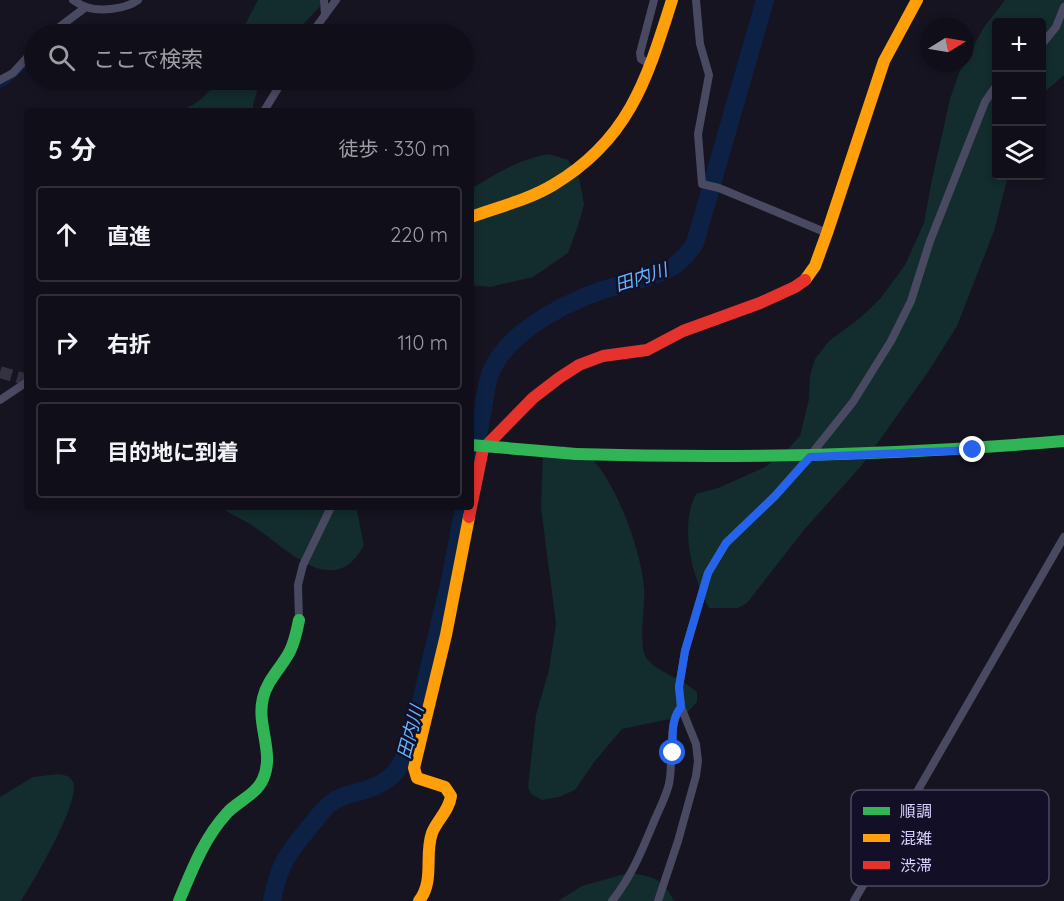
<!DOCTYPE html>
<html lang="ja">
<head>
<meta charset="utf-8">
<style>
	:root { --surface:#100f19; --page:#1e1d26; --text:#f1f3f6; --muted:#9c9ca2; --line:#302f38 }
	body { margin:0; font-family:Quicksand,"Noto Sans JP",sans-serif; background:var(--page); color:var(--text) }
	.controls { position:absolute; right:18px; top:18px; display:grid; overflow:hidden; border-radius:6px; box-shadow:0 3px 9px #0003 }
	.controls button { width:54px; height:54px; display:grid; place-items:center; padding:0; border:0; border-bottom:2px solid var(--line); background:var(--surface); color:var(--text); font:30px sans-serif }
	.compass { position:absolute; left:920px; top:18px; width:54px; height:54px; border-radius:50%; background:var(--surface); box-shadow:0 3px 9px #0003; rotate:79deg }
	.stop { position:absolute; width:18px; height:18px; margin:-14px; border:4px solid #2563eb; border-radius:50%; background:#fff }
	.stop.end { background:#2563eb; border-color:#fff; box-shadow:0 2px 6px #0008 }
	.list { margin:0; padding:0; list-style:none }
	h2 { display:flex; justify-content:space-between; align-items:center; height:78px; margin:0; padding:0 24px; font-size:26px }
	h2 small { font-size:20px; font-weight:400; color:var(--muted) }
	.list li { display:grid; grid-template-columns:39px 1fr auto; gap:18px; align-items:center; box-sizing:border-box; height:96px; margin:0 12px 12px; padding:0 12px; border:2px solid var(--line); border-radius:6px }
	.list b { display:block; font-size:22px; white-space:nowrap }
	.list em { font-size:20px; font-style:normal; color:var(--muted) }
	.icon { flex:none; width:33px; height:33px; fill:none; stroke:currentColor; stroke-width:2; stroke-linecap:round; stroke-linejoin:round }
	.map { position:relative; flex:none; width:1064px; height:901px; overflow:hidden }
	.search { position:absolute; background:var(--surface); box-shadow:0 3px 9px #0003; left:24px; top:24px; width:450px; height:66px; display:flex; align-items:center; gap:15px; box-sizing:border-box; padding:0 21px; border-radius:33px; color:var(--muted); font-size:22px }
	.panel { position:absolute; background:var(--surface); box-shadow:0 3px 9px #0003; left:24px; top:108px; width:450px; height:402px; border-radius:6px }
	.map>svg:first-child { display:block }
</style>
</head>
<body>
<div class="map">
<svg width="1064" height="901" viewBox="0 0 1064 901">
	<rect width="100%" height="100%" fill="#161421"/>
	<!-- green -->
	<path fill="#132c2d" d="M258 0H326L294 34H240Z
		M1005 0H1064V75L1042 94V22H996V176H1008L994 231 957 326 928 372 862 465 804 530 747 603 738 608H709C692 576 679 527 696 494L718 488 765 467 787 450 800 436 809 399 810 376 815 359 829 341 860 318 880 299 905 265 924 223 932 179 950 99 959 73 984 27Z
		M218 80H260L253 105 254 111H176C196 107 207 95 218 80Z
		M549 154 568 160 579 177 584 204 578 226 568 253 533 277 490 287 471 285V189C496 173 520 159 549 154Z
		M565 446C571 448 581 449 586 453 615 477 641 550 644 587 646 604 637 647 647 659 659 673 683 679 697 692V702L684 716 622 729 595 761 575 790 559 797 542 800 531 794 528 787 536 715 549 670 556 624 541 507 543 454 551 448Z
		M221 507H356L364 545C334 602 287 548 253 526 243 519 231 515 221 507Z
		M58 774C64 775 70 775 73 782 81 802 33 882 21 901H0V797L33 777Z
		M628 873C653 876 662 878 674 901H558L582 886Z"/>
	<g fill="none" stroke-linecap="round" stroke-linejoin="round">
		<!-- stream -->
		<path stroke="#0d2144" stroke-width="3" d="M0 86 7 83 34 59"/>
		<!-- river -->
		<path stroke="#0d2144" stroke-width="18" d="M471 471C475 450 479 430 483 409 485 398 486 387 489 377 505 329 577 296 623 284 656 275 676 273 695 243L765 0
			M272 901C279 863 288 853 312 824 318 817 325 806 334 801 343 795 354 793 365 790 395 781 402 766 412 739L451 576 464 507"/>
		<!-- secondary-tunnel -->
		<path stroke="#333142" stroke-width="12" stroke-dasharray="12 6" stroke-linecap="butt" d="M0 372 27 380"/>
		<!-- street -->
		<path stroke="#4a4962" stroke-width="8" d="M73 0C77 2 81 6 86 7 100 12 126 9 138 0
			M324 0 325 15
			M696 0 700 44 709 75 698 134 702 184 719 188 827 233
			M50 34 86 7
			M311 34 336 0
			M1042 44 1056 27 1064 7
			M651 65 641 59 640 53 654 0
			M0 80 13 73 34 50
			M264 111 283 80
			M0 400 27 382
			M299 620 298 585 303 565 331 507
			M612 901C632 876 643 848 655 819 660 808 666 796 669 784 674 761 667 724 681 707
			M658 901 678 841 696 776 698 761 696 744 681 707 679 687 685 651 708 573 726 543 775 496 809 457 853 402 891 341 911 301 930 241 985 102 996 86
			M854 901 1064 537"/>
		<!-- fast -->
		<path stroke="#30b455" stroke-width="12" d="M576 454C739 459 901 455 1064 441
			M179 901C192 870 204 838 227 813 238 801 256 795 263 779 275 753 256 725 263 698 267 680 282 667 290 651 295 641 297 630 299 620"/>
		<!-- slow -->
		<path stroke="#ff9f0a" stroke-width="12" d="M471 217C498 207 528 200 553 185 629 140 647 79 672 0
			M805 280 815 266 827 233 884 61 917 0
			M419 901C435 880 424 856 432 833 437 820 449 811 451 796L445 787 417 778 414 768 446 635 469 517"/>
		<!-- jam -->
		<path stroke="#e5322d" stroke-width="12" d="M469 517 483 449 533 398 559 378 579 365 603 356 647 350 683 331 760 303 795 287 805 280"/>
		<!-- fast-bridge -->
		<path stroke="#30b455" stroke-width="12" d="M471 445 576 454"/>
	</g>
	<g fill="none" stroke-linecap="round" stroke-linejoin="round">
		<!-- route -->
		<path stroke="#2563eb" stroke-width="8" d="M673 753C673 737 670 721 681 707L679 687 685 651 708 573 726 543 775 496 810 457 973 450"/>
	</g>
	<g text-anchor="middle" dominant-baseline="central" stroke-width="5" stroke-linejoin="round" paint-order="stroke">
		<!-- water labels -->
		<g font-size="18" font-style="italic" fill="#62b6ff" stroke="#130f26">
			<text transform="translate(641 277) rotate(-18)">田内川</text>
			<text transform="translate(410 732) rotate(-75)">田内川</text>
		</g>
	</g>
	<!-- legend -->
	<rect x="851" y="790" width="198" height="96" rx="9" fill="#130f26" stroke="#4e4a67" stroke-width="1.5"/>
	<rect x="863" y="807" width="27" height="8" fill="#30b455"/>
	<rect x="863" y="834" width="27" height="8" fill="#ff9f0a"/>
	<rect x="863" y="861" width="27" height="8" fill="#e5322d"/>
	<g font-size="16" fill="#d9d4ff">
		<text x="900" y="817">順調</text>
		<text x="900" y="844">混雑</text>
		<text x="900" y="871">渋滞</text>
	</g>
</svg>
<div class="controls">
<button>+</button>
<button>−</button>
<button><svg class="icon" aria-label="layers" viewBox="0 0 24 24"><path d="M12 4l9 5-9 5-9-5zM3 14l9 5 9-5"/></svg></button>
</div>
<svg class="compass" viewBox="-18 -18 36 36"><path d="M0-13l5 13h-10z" fill="#e53935"/><path d="M0 13l5-13h-10z" fill="#9c9ca2"/></svg>
<div class="stop" style="left:673px;top:753px"></div>
<div class="stop end" style="left:973px;top:450px"></div>
<div class="search"><svg class="icon" aria-label="search" viewBox="0 0 24 24"><circle cx="10" cy="10" r="6"/><path d="M15 15l6 6"/></svg>ここで検索</div>
<section class="panel">
<h2>5 分<small>徒歩 · 330 m</small></h2>
<ul class="list">
<li><svg class="icon" aria-label="ahead" viewBox="0 0 24 24"><path d="M12 20V5M6 11l6-6 6 6"/></svg><div><b>直進</b></div><em>220 m</em></li>
<li><svg class="icon" aria-label="right" viewBox="0 0 24 24"><path d="M7 20v-9h11M14 6l5 5-5 5"/></svg><div><b>右折</b></div><em>110 m</em></li>
<li><svg class="icon" aria-label="arrive" viewBox="0 0 24 24"><path d="M6 21V4h12l-3 4 3 4H6"/></svg><div><b>目的地に到着</b></div></li>
</ul>
</section>
</div>
</body>
</html>
